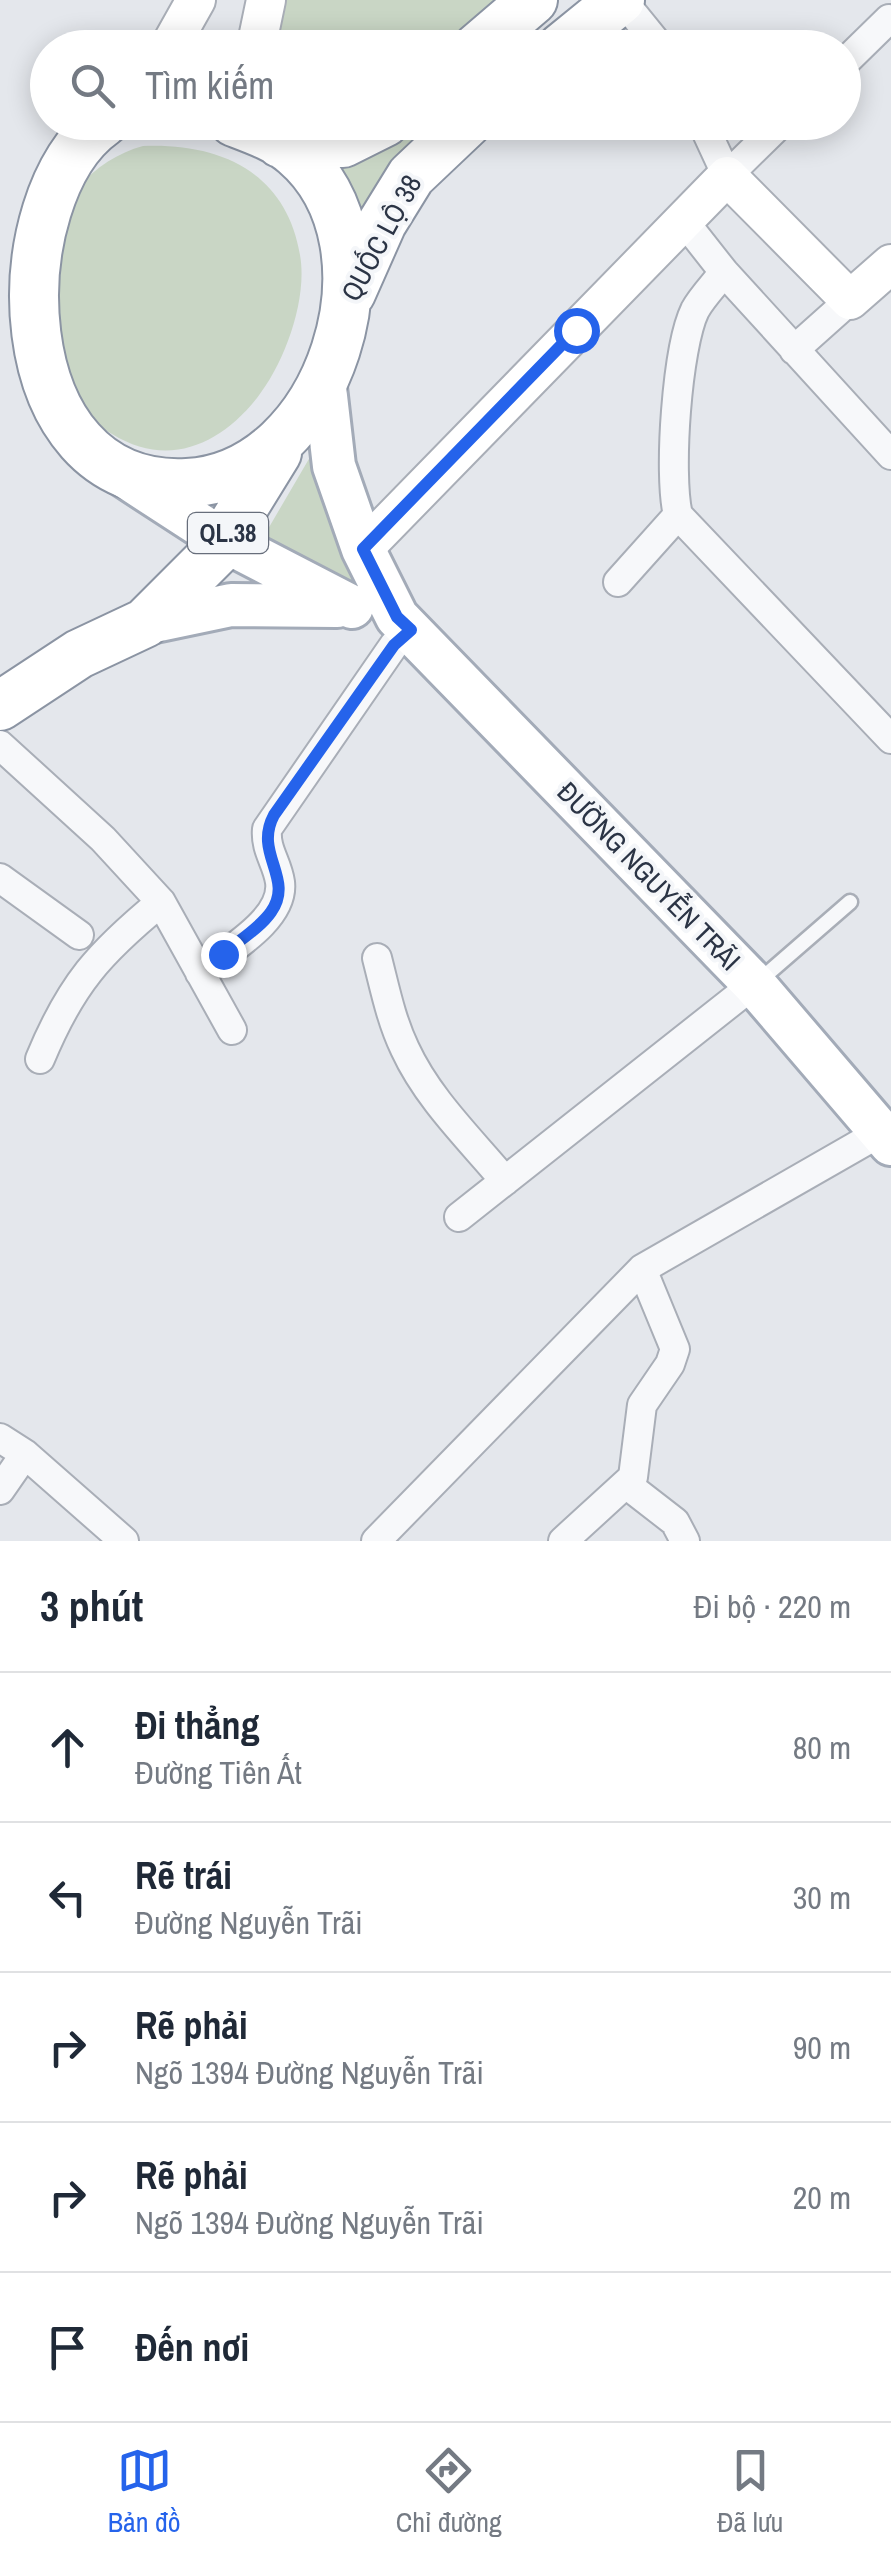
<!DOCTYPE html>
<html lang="vi">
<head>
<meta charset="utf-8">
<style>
	:root { --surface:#fff; --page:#f2f2f3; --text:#1f2937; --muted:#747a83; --line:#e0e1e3; --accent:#2563eb }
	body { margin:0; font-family:"Archivo Narrow",sans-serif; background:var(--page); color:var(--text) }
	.stop { position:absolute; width:30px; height:30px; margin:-22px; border:8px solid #2563eb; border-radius:50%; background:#fff }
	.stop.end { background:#2563eb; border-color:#fff; box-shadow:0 2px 10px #0008 }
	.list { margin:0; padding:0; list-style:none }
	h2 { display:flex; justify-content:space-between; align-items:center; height:130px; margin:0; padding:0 40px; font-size:42px }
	h2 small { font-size:32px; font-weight:400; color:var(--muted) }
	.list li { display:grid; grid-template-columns:65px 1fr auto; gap:30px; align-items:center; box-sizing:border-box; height:150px; padding:0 40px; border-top:2px solid var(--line) }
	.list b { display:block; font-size:38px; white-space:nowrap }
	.list p { margin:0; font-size:32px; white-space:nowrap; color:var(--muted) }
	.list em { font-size:32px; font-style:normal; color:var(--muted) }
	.icon { flex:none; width:55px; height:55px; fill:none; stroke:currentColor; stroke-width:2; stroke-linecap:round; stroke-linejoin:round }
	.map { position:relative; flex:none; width:891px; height:1541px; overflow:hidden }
	.search { position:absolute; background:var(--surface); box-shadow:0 5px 25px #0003; left:30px; right:30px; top:30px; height:110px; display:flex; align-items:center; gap:25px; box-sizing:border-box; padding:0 35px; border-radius:55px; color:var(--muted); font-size:38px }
	.sheet { height:880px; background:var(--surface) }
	nav { display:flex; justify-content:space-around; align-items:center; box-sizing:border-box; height:140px; border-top:2px solid var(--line); background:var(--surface); font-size:28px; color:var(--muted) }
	nav a { display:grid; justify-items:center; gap:5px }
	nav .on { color:var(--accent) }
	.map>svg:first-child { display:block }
</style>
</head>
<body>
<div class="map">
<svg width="891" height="1541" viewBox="0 0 891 1541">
	<rect width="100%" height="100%" fill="#e4e7ec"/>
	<!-- green -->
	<path fill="#c9d6c5" d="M279 0H515L455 47 269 48Z
		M415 123H443L357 217 336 170 368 159Z
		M143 146C219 143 286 171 300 255 308 300 284 364 257 398 219 446 167 468 112 434 102 428 89 422 82 412 73 399 69 376 64 361 57 340 41 312 40 289 37 226 83 162 143 146Z
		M313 452 369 591 261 541Z"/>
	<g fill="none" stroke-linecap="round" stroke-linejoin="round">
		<!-- lane casing -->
		<g stroke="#a9aeb7" stroke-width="19">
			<path id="lane" d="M759 981 850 902"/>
		</g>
		<!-- street casing -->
		<g stroke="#a9aeb7" stroke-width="32">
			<path id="street" d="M622 0 661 48
				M844 63 889 19
				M702 122 727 176 782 122
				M683 220 724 272 891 455
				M724 272C715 284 702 297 695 310 677 347 668 474 678 515L891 739
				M794 350 850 300
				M618 582 678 515
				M0 745 103 839 161 902 232 1030
				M0 878 79 935
				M377 958C385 989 391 1020 405 1049 428 1099 470 1139 505 1181
				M200 973C225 952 285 920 280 882 277 862 265 850 267 829L394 645 411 630
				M40 1059C71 984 99 953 161 902
				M459 1217 754 984
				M0 1438 25 1454 124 1541
				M626 1484 675 1522 685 1541
				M0 1490 25 1454
				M376 1541 642 1269 881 1132
				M563 1541 633 1477 642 1405 670 1364 675 1349 642 1269"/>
		</g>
		<!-- secondary casing -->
		<g stroke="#a9aeb7" stroke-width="42">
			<path id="secondary" d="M169 48 196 0
				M256 48 266 0
				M363 549 727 176 850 300 891 264"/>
		</g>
		<!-- primary casing -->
		<g stroke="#a3abb8" stroke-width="48">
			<path id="primary" d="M324 379 334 466 363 549 397 617 754 984 891 1144
				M120 473 223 540 352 607
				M145 623 231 605 337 606"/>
		</g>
		<!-- highway casing -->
		<g stroke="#8b94a3" stroke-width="52">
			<path id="highway" d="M477 48 533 0
				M561 48 620 0
				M104 122C0 195 0 493 187 483 330 476 404 246 295 153 278 138 255 130 234 122
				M280 143H343L385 122
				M351 293 382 223 411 176 468 122
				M0 706 79 654 145 623 216 552 277 453"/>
		</g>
		<!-- lane -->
		<use href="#lane" stroke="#f7f8fa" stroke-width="14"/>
		<!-- street -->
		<use href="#street" stroke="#f7f8fa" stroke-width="28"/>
		<!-- secondary -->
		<use href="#secondary" stroke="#fff" stroke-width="38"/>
		<!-- primary -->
		<use href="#primary" stroke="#fff" stroke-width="42"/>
		<!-- highway -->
		<use href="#highway" stroke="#fff" stroke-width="48"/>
	</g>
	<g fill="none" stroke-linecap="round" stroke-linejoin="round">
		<!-- route -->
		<path stroke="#2563eb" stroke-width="12" d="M223 954C238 941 260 928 271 912 295 878 253 854 274 815L394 645 411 630 397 617 363 549 576 330"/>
	</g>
	<g text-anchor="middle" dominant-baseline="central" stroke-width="8" stroke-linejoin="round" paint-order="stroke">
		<!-- shield labels -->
		<rect fill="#f4f6f9" stroke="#676e7b" stroke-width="2.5" x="188" y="513" width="80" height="40" rx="8"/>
		<g font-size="25" font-weight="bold" fill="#2b3445">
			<text x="228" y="533">QL.38</text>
		</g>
		<!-- street labels -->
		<g font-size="28" fill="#2b3445" stroke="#f4f6f9">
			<text transform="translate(381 238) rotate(-62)">QUỐC LỘ 38</text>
			<text transform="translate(649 876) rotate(46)">ĐƯỜNG NGUYỄN TRÃI</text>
		</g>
	</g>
</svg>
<div class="stop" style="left:576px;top:330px"></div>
<div class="stop end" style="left:223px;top:954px"></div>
<div class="search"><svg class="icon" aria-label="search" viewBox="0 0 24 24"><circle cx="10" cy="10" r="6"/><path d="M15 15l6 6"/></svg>Tìm kiếm</div>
</div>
<section class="sheet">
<h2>3 phút<small>Đi bộ · 220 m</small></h2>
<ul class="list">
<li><svg class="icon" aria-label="ahead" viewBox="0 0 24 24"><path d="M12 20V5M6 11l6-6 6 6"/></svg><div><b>Đi thẳng</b><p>Đường Tiên Ất</p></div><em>80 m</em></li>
<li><svg class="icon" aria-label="left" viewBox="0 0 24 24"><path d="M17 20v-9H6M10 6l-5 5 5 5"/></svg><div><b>Rẽ trái</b><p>Đường Nguyễn Trãi</p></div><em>30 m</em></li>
<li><svg class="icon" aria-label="right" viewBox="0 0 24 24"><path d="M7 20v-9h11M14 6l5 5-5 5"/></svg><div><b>Rẽ phải</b><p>Ngõ 1394 Đường Nguyễn Trãi</p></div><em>90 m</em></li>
<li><svg class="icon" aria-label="right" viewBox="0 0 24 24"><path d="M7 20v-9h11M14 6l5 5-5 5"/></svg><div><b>Rẽ phải</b><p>Ngõ 1394 Đường Nguyễn Trãi</p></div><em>20 m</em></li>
<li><svg class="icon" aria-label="arrive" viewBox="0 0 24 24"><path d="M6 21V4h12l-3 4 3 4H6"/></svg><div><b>Đến nơi</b></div></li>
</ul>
</section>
<nav>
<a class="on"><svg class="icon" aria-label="map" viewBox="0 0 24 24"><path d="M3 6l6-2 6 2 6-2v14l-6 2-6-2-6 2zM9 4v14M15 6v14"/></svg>Bản đồ</a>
<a><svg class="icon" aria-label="directions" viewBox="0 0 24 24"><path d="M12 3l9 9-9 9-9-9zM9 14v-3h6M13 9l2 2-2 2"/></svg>Chỉ đường</a>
<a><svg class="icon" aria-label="saved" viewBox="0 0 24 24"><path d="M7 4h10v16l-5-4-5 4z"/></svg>Đã lưu</a>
</nav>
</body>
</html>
